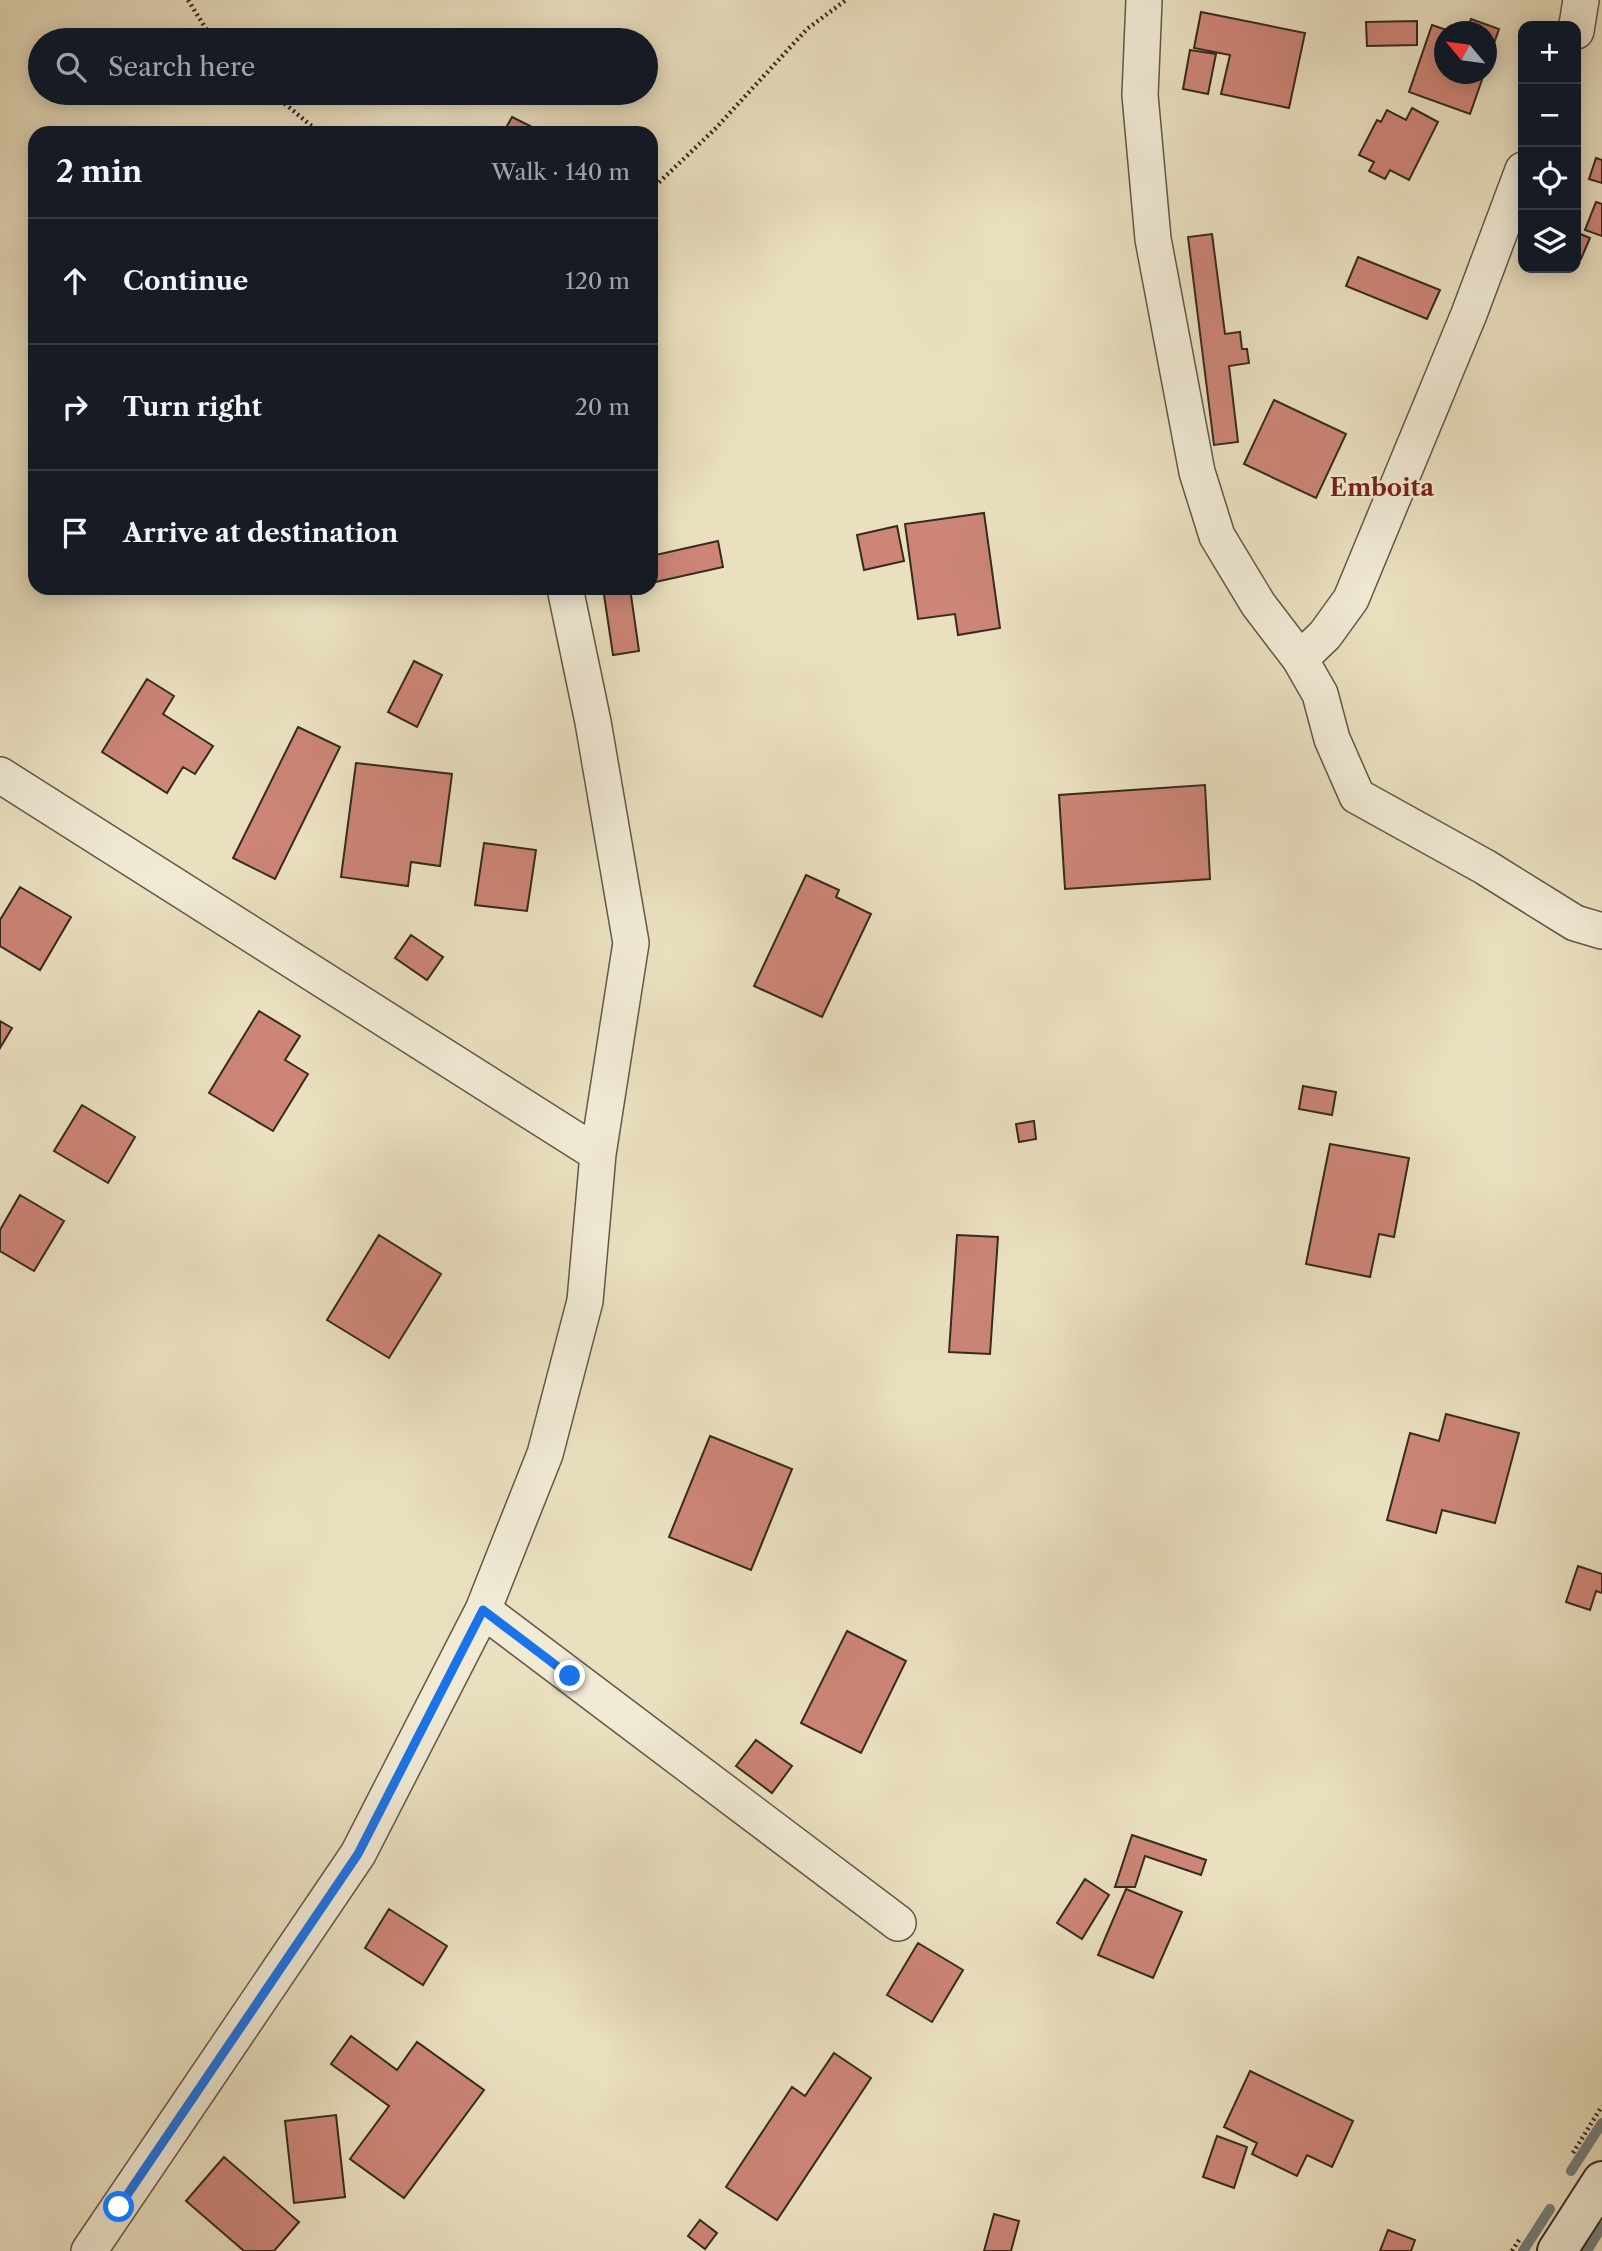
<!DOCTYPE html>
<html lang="en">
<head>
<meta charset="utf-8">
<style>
	:root { --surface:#171b24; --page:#20242c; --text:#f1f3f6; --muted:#9ea1a6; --line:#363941 }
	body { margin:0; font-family:"Libre Caslon Text",serif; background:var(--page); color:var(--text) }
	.controls { position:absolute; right:21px; top:21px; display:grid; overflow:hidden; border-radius:14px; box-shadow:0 4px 18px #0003 }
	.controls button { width:63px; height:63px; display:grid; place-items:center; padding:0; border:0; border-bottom:2px solid var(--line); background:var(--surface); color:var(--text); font:35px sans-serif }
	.compass { position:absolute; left:1434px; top:21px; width:63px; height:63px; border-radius:50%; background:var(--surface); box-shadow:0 4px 18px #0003; rotate:299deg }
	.stop { position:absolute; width:21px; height:21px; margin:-16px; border:5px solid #1a73e8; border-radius:50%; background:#fff }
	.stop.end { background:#1a73e8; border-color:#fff; box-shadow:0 2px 7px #0008 }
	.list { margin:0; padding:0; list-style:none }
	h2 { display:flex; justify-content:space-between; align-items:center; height:91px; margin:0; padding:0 28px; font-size:30px }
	h2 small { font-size:23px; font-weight:400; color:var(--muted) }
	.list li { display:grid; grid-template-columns:46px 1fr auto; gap:21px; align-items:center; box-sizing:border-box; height:126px; padding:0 28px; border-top:2px solid var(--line) }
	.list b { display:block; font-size:26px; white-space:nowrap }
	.list em { font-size:23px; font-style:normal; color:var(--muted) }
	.icon { flex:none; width:38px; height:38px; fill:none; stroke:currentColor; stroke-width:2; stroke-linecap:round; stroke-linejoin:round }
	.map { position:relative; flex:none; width:1602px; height:2251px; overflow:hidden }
	.search { position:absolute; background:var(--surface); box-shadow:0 4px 18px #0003; left:28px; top:28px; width:630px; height:77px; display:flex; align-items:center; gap:18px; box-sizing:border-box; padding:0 24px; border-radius:38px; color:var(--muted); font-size:26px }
	.panel { position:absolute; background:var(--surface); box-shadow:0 4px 18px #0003; left:28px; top:126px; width:630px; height:469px; border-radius:21px }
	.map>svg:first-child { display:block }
</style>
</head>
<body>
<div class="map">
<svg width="1602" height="2251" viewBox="0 0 1602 2251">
	<rect width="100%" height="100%" fill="#eae0c0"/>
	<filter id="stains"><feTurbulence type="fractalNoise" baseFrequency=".00286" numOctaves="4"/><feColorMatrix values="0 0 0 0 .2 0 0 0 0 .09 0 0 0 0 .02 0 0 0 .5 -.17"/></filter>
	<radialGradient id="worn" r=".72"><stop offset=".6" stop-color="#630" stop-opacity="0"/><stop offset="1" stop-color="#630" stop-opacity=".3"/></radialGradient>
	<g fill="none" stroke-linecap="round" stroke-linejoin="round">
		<!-- stream -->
		<path stroke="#73817e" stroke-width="10" d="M1571 2171 1602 2123
			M1523 2251 1550 2209
			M1587 2251 1602 2226"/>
	</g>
	<!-- building -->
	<path fill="#cc8577" stroke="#352b1f" stroke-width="2" d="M1201 12 1305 33 1289 108 1221 94 1230 55 1194 48Z
		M1471 19 1499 29 1486 66V32H1466Z
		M1417 21V45L1367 46 1366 22Z
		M1432 25 1452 32H1444V74H1484L1470 114 1409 92Z
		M1190 50 1216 54 1208 94 1183 89Z
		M1412 108 1438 122 1409 180 1390 170 1385 179 1369 171 1374 162 1359 155 1377 120 1381 122 1387 110 1406 120Z
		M512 117 544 133H503Z
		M1596 158 1602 160V183L1589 179Z
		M1596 202 1602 204V236L1585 230Z
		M1576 232 1590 238 1581 259 1576 257Z
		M1212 234 1225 334 1240 332 1242 349H1247L1249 363 1229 366 1238 442 1214 445 1188 237Z
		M1358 257 1440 290 1427 319 1346 286Z
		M1274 400 1346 434 1316 498 1244 464Z
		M984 513 1000 628 958 635 955 614 918 619 905 524Z
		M897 526 904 561 864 570 857 535Z
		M718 541 723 567 651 583V556Z
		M603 588H630L639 651 613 655Z
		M414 661 442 675 417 727 388 712Z
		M147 679 174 696 163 714 213 746 195 774 183 767 167 793 102 752Z
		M298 727 340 747 275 879 233 858Z
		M356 763 452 774 440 866 411 862 408 886 341 877Z
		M1205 785 1210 879 1065 889 1059 795Z
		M484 843 536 850 527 911 475 905Z
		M806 875 839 890 836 897 871 914 822 1017 754 986Z
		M20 887 71 917 40 970 0 946V920Z
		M411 935 443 957 427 980 395 958Z
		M259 1011 300 1036 285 1060 308 1074 273 1131 209 1093Z
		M0 1021 12 1028 0 1048Z
		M1303 1086 1336 1092 1332 1115 1299 1109Z
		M82 1105 135 1137 108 1183 54 1151Z
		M1034 1121 1036 1139 1019 1142 1016 1124Z
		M1330 1144 1409 1158 1394 1237 1379 1234 1370 1277 1306 1264Z
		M20 1195 64 1221 34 1271 0 1251V1230Z
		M379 1235 441 1274 389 1358 327 1320Z
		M957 1235 998 1237 990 1354 949 1352Z
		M1446 1414 1519 1433 1495 1523 1442 1510 1436 1533 1387 1520 1410 1433 1439 1441Z
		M710 1436 792 1469 751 1570 669 1537Z
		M1578 1566 1602 1574V1593L1596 1591 1590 1610 1566 1602Z
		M847 1631 906 1661 861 1753 801 1723Z
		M756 1740 792 1766 772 1793 736 1766Z
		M1132 1835 1206 1860 1201 1875 1145 1856 1135 1887H1115Z
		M1085 1879 1109 1895 1082 1939 1057 1923Z
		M1126 1889 1182 1912 1153 1978 1098 1955Z
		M389 1909 447 1946 423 1985 365 1948Z
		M918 1943 963 1970 932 2022 887 1995Z
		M351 2036 397 2070 417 2042 484 2090 404 2198 350 2159 389 2106 331 2064Z
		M834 2053 871 2078 777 2220 726 2187 792 2087 805 2096Z
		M1250 2071 1353 2121 1332 2167 1307 2155 1297 2176 1252 2154 1257 2143 1224 2127Z
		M336 2115 345 2197 294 2203 285 2121Z
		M1217 2136 1247 2147 1234 2188 1203 2177Z
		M224 2157 299 2222 274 2251H244L186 2201Z
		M994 2214 1019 2221 1011 2251H984Z
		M700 2220 717 2233 705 2249 688 2236Z
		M1388 2230 1415 2240 1411 2251H1380Z"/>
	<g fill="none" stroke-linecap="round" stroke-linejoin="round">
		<!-- street casing -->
		<g stroke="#625847" stroke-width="38">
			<path id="street" d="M1144 0 1140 95 1153 239 1197 472 1217 536 1258 604 1300 659 1320 694 1332 739 1357 796 1485 867 1575 923 1602 931
				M1576 31 1581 0
				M1300 659 1325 635 1351 599 1469 314 1523 170
				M0 775 598 1154
				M483 1610 898 1923
				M89 2251 358 1854 483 1610 545 1454 585 1301 598 1154 631 943 593 722 565 588"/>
		</g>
		<!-- secondary casing -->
		<g stroke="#352b1f" stroke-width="42">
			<path id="secondary" d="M1557 2251 1602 2181"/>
		</g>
		<!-- path -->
		<path stroke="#352b1f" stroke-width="4.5" stroke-dasharray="2 3.5" stroke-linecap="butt" d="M188 0 213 40
			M272 93 320 133
			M651 190 715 129 807 29 846 0
			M1573 2153 1602 2106
			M1512 2251 1519 2240"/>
		<!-- street -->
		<use href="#street" stroke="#f1ebd6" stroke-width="35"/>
		<!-- secondary -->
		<use href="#secondary" stroke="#f1ebd6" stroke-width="38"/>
	</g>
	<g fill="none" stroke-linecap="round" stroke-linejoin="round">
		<!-- route -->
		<path stroke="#1a73e8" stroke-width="9" d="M119 2207 358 1854 483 1610 570 1676"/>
	</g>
	<g text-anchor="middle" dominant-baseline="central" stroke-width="5" stroke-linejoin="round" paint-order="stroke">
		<!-- quarter labels -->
		<g font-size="24" font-weight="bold" fill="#7a1f14" stroke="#f1ebd6">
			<text x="1382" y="487">Emboita</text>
		</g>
	</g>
	<rect width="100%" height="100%" filter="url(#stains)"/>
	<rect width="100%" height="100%" fill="url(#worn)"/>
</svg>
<div class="controls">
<button>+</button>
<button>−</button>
<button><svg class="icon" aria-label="locate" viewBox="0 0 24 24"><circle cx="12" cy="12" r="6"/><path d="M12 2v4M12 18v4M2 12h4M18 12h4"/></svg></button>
<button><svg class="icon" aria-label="layers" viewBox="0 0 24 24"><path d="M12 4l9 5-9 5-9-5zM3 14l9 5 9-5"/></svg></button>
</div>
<svg class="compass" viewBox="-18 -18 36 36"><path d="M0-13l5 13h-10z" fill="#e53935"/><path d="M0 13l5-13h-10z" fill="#9ea1a6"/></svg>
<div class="stop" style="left:119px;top:2207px"></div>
<div class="stop end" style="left:570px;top:1676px"></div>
<div class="search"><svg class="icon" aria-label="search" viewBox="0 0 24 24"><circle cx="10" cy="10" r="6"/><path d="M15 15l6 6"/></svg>Search here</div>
<section class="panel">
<h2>2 min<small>Walk · 140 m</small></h2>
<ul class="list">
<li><svg class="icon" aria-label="ahead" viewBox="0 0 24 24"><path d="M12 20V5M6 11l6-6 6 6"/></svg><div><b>Continue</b></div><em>120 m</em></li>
<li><svg class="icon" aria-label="right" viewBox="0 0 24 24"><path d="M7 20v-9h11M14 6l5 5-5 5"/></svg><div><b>Turn right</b></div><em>20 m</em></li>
<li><svg class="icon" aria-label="arrive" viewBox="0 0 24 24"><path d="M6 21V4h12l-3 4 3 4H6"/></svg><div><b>Arrive at destination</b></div></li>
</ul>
</section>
</div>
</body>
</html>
